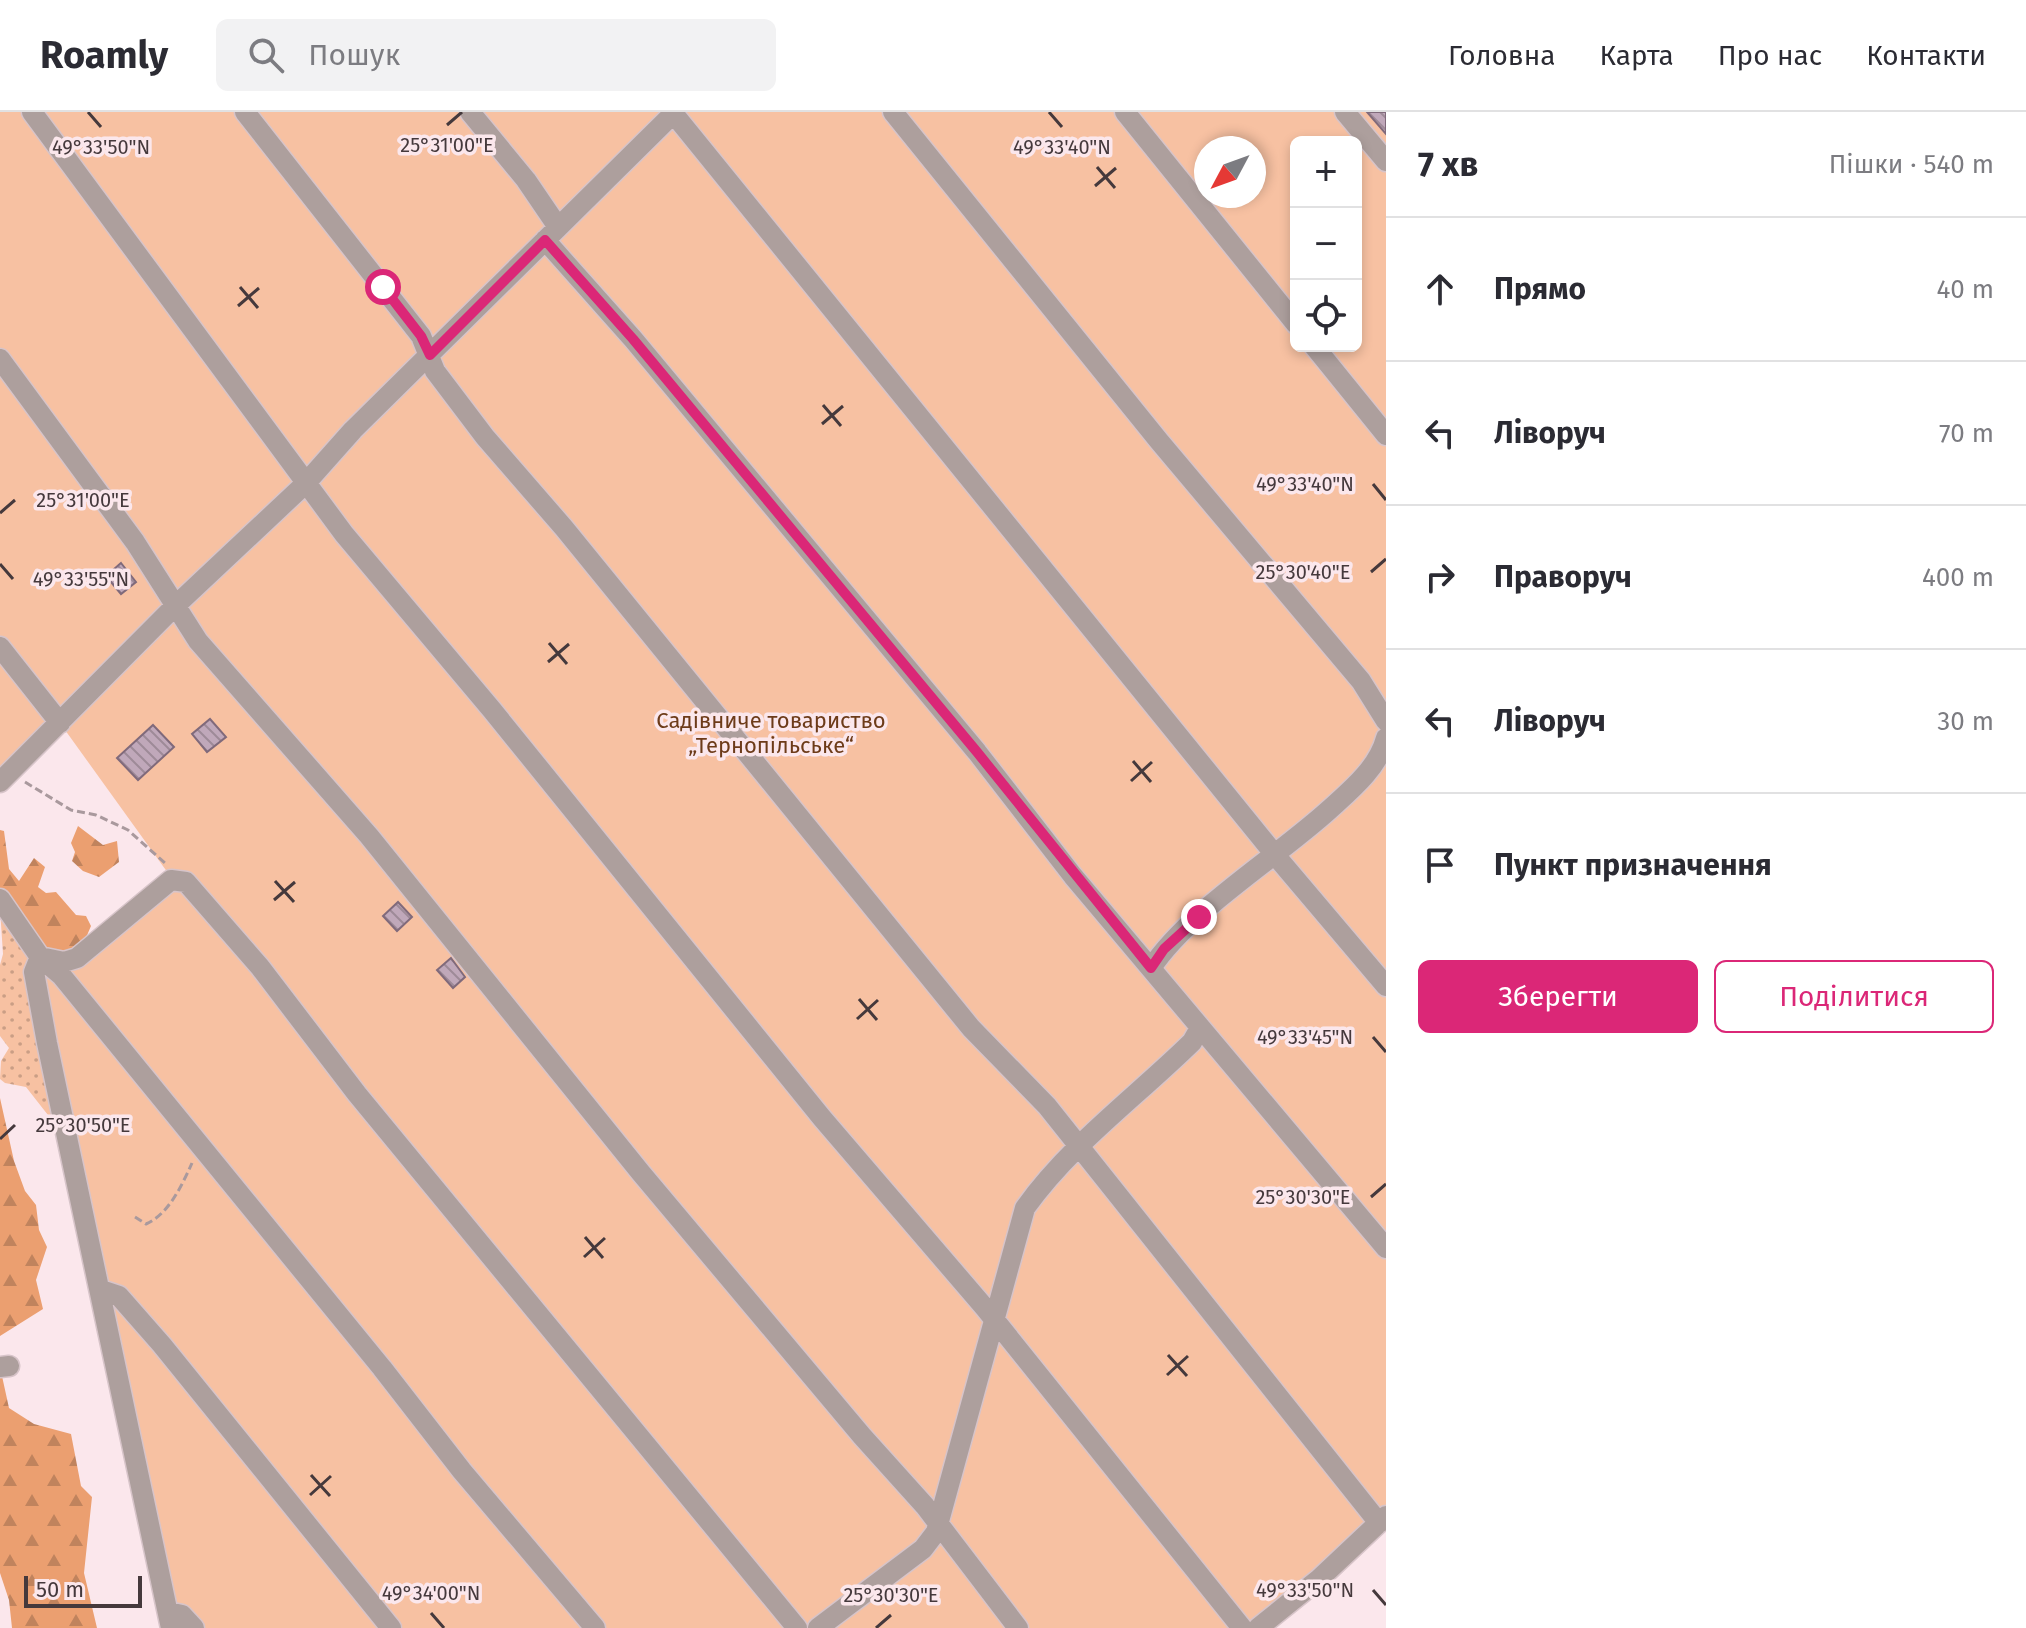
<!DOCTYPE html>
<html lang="uk">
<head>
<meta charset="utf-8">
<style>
	:root { --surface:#fff; --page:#f2f2f3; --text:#2b2b33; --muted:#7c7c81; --line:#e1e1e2; --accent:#db2777 }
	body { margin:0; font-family:"Fira Sans",sans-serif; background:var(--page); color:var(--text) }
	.controls { position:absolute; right:24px; top:24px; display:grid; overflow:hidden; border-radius:12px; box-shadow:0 4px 12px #0003 }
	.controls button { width:72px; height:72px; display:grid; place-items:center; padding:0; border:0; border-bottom:2px solid var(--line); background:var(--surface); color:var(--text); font:40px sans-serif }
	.compass { position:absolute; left:1194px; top:24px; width:72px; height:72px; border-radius:50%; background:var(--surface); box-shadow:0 4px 12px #0003; rotate:229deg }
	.scale { position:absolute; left:24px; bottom:20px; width:118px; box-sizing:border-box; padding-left:8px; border:4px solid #45393c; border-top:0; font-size:22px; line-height:28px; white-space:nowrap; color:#45393c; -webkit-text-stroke:6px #fbe7ec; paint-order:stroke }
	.stop { position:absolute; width:24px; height:24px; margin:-18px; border:6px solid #db2777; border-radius:50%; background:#fff }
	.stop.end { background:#db2777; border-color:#fff; box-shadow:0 2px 8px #0008 }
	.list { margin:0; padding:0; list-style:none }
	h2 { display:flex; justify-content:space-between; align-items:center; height:104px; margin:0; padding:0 32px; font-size:34px }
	h2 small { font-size:26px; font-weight:400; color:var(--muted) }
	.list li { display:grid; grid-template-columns:52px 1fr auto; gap:24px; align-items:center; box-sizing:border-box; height:144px; padding:0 32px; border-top:2px solid var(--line) }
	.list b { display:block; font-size:30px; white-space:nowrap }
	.list em { font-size:26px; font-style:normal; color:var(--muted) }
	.actions { display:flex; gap:16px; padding:24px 32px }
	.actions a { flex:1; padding:18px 0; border:2px solid var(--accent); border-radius:12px; text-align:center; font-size:28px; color:var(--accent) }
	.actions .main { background:var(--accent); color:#fff }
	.icon { flex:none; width:44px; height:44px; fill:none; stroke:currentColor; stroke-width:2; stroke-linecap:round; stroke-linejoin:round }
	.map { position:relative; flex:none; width:1386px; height:1516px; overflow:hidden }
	header { display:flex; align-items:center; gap:48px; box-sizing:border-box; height:112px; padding:0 40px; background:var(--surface); border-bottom:2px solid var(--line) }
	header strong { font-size:38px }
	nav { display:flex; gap:44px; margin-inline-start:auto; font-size:28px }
	.search { width:560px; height:72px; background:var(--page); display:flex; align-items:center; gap:20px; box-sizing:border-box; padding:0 28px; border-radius:12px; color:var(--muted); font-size:30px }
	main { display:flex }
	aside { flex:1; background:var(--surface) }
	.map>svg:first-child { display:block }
</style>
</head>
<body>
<header>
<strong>Roamly</strong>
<div class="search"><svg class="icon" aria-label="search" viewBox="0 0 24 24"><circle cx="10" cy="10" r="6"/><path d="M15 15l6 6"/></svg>Пошук</div>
<nav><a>Головна</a><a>Карта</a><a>Про нас</a><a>Контакти</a></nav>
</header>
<main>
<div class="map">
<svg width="1386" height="1516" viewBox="0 0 1386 1516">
	<defs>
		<pattern id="grass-dots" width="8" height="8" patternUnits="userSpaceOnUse" patternTransform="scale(2)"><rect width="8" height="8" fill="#f7c1a2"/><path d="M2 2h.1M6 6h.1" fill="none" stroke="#ca9e85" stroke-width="1.8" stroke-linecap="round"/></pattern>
		<pattern id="forest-firs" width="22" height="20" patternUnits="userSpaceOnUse" patternTransform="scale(2)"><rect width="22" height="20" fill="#eb9f70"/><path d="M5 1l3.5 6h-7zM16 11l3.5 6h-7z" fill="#c0835d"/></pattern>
		<pattern id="building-back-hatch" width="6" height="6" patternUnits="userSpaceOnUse" patternTransform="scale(2)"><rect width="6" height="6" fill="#c0a8ba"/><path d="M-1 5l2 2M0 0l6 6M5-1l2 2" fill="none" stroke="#9e8a98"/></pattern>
	</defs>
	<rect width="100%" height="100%" fill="#fbe7ec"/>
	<!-- grass -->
	<path fill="url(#grass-dots)" d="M0 797 28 835 55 1012 26 975 5 971 0 967 1 949 9 936 0 924V853L3 842Z"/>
	<!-- forest -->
	<path fill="url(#forest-firs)" d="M78 714 103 733 117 729 119 750 99 765 83 759 72 749 75 740 71 731Z
		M0 718 4 719 9 757 19 769 34 746 45 755 38 775 46 781 56 780 76 803 86 804 91 814 85 828 67 841 46 837 0 776Z
		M0 986 14 1049 25 1079 36 1093 39 1118 47 1135 36 1168 43 1197 0 1224Z
		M0 1255 9 1296 34 1312 71 1322 81 1374 92 1385 84 1461 97 1516H12L9 1488 0 1461Z"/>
	<!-- garden -->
	<path fill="#f7c1a2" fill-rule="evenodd" d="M0 0H1386V1404L1258 1516H171L34 860 64 850 173 768 60 611 0 670ZM1296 30H1356V234H1296ZM1206 36H1254V84H1206Z"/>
	<!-- building -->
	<path fill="url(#building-back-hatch)" stroke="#806a7b" stroke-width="2" d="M1367 0H1386V22Z
		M121 451 136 470 121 482 106 464Z
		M210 607 226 625 207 640 192 622Z
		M153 613 174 635 138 668 117 646Z
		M398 790 412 805 397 819 383 804Z
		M451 846 465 865 453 876 437 858Z"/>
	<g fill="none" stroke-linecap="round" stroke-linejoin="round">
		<!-- minor casing -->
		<g stroke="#d7c4c9" stroke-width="23">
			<path id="minor" d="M32 0 344 422 492 598 822 1006 985 1196 1242 1516
				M245 0 421 224 435 259 485 325 564 416 971 916 1047 994 1379 1411
				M470 0 526 68 558 115
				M893 0 1159 329 1361 569 1386 609
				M1125 0 1296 212
				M1345 0 1386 49
				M673 1 1276 744 1386 874
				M545 128 633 227 977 640 1073 764 1386 1136
				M1314 234 1386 323
				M0 247 135 430 198 529 369 724 641 1061 862 1324 925 1394 1018 1516
				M0 535 60 611
				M0 670 173 496 305 372 353 318 675 0
				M0 787 40 845 34 860 47 931 171 1516
				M40 845 64 850 77 846 171 768 186 770 260 855 357 982 797 1516
				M42 847 61 863 382 1256 462 1359 595 1516
				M1151 856C1191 797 1275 747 1330 697 1351 678 1378 656 1386 626
				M101 1178 119 1184 162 1233 391 1516
				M0 1255 9 1254
				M168 1500 182 1503 194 1516
				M818 1516 923 1437 936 1420 1025 1096C1071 1032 1136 985 1192 930L1200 916
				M1258 1516 1319 1467 1386 1404"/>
		</g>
		<!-- path -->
		<path stroke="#a9999d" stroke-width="3" stroke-dasharray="8 4" stroke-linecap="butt" d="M25 670 71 698 96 703 128 718 165 751
			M135 1105 146 1112C169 1102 182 1073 192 1051"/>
		<!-- minor -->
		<use href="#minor" stroke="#ad9f9d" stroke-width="20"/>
	</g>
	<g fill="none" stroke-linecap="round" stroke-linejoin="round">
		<!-- route -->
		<path stroke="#db2777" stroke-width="10" d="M383 175 421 224 430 243 545 128 633 227 977 640 1151 856 1164 837 1199 805"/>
	</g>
	<!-- ticks -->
	<path fill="none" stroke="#45393c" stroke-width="3" d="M88 0 101 15M1049 0 1062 15M447 13 462 0M1097 55 1115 76M1095 74 1116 56M240 175 258 196M238 194 259 176M823 293 841 314M822 312 843 294M1373 372 1386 388M0 401 15 388M0 452 13 467M1371 460 1386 447M549 531 567 552M548 550 569 532M1133 649 1151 670M1131 669 1152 650M275 769 294 790M274 788 295 770M859 887 877 908M857 907 878 888M1373 925 1386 940M0 1027 15 1013M1371 1085 1386 1072M585 1125 603 1146M584 1145 605 1126M1168 1243 1187 1264M1167 1263 1188 1244M311 1363 330 1384M310 1383 331 1364M1373 1478 1386 1493M431 1501 444 1516M876 1516 891 1503"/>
	<g text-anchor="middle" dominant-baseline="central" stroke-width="7" stroke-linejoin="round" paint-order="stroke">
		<!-- park labels -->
		<g font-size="22" fill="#6d3b19" stroke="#fbe7ec">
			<text x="771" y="608">Садівниче товариство<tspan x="771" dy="25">„Тернопільське“</tspan></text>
		</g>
	</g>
	<g font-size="20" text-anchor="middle" fill="#45393c" stroke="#fbe7ec" stroke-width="7" stroke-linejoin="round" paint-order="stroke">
		<text x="447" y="40">25°31'00"E</text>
		<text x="101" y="42">49°33'50"N</text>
		<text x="1062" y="42">49°33'40"N</text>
		<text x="1305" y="379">49°33'40"N</text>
		<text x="83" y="395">25°31'00"E</text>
		<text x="1303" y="467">25°30'40"E</text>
		<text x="81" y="474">49°33'55"N</text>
		<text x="1305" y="932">49°33'45"N</text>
		<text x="83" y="1020">25°30'50"E</text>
		<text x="1303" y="1092">25°30'30"E</text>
		<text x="1305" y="1485">49°33'50"N</text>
		<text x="431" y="1488">49°34'00"N</text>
		<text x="891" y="1490">25°30'30"E</text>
	</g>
</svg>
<div class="controls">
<button>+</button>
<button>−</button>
<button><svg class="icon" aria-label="locate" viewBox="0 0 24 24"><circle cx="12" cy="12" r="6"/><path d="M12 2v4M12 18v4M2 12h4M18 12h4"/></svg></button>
</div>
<svg class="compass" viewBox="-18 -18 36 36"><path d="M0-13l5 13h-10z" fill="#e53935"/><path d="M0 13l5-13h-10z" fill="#7c7c81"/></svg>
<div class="scale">50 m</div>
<div class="stop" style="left:383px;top:175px"></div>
<div class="stop end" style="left:1199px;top:805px"></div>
</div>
<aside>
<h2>7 хв<small>Пішки · 540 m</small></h2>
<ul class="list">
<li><svg class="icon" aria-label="ahead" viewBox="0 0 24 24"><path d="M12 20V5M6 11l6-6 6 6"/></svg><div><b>Прямо</b></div><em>40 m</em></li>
<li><svg class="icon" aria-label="left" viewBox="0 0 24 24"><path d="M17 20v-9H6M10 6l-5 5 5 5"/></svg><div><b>Ліворуч</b></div><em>70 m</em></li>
<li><svg class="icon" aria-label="right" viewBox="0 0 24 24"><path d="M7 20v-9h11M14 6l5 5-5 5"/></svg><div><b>Праворуч</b></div><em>400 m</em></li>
<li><svg class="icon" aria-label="left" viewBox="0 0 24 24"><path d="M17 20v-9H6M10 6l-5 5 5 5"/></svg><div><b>Ліворуч</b></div><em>30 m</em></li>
<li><svg class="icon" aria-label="arrive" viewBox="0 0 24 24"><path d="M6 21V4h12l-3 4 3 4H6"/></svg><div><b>Пункт призначення</b></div></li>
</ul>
<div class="actions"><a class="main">Зберегти</a><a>Поділитися</a></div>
</aside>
</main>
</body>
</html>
